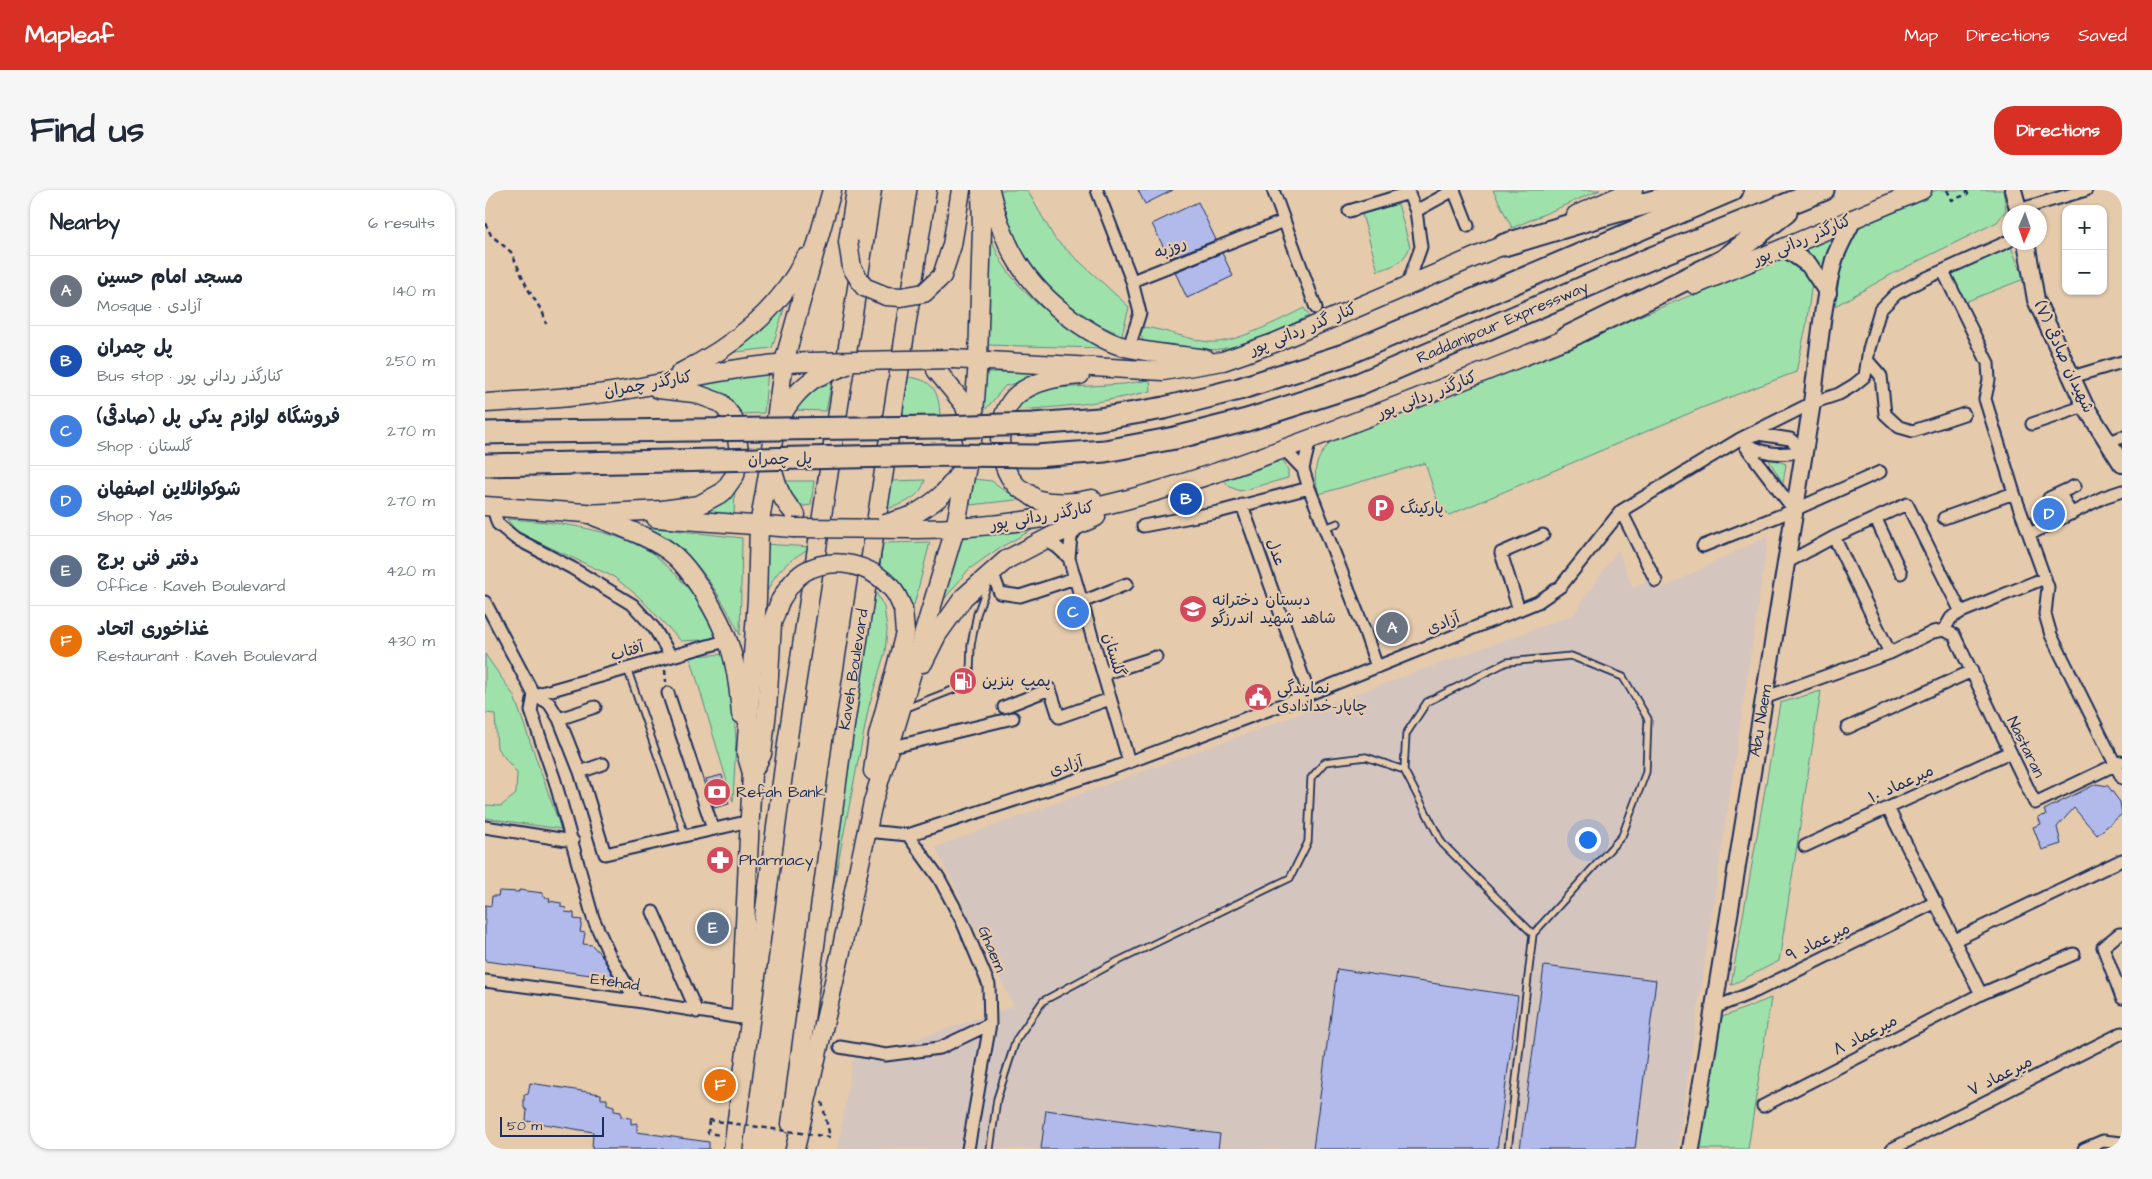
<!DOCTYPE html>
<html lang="en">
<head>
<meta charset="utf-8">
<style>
	:root { --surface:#fff; --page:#f6f6f7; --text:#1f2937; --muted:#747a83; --line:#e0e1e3; --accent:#d93025 }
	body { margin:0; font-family:"Architects Daughter","Playpen Sans Arabic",sans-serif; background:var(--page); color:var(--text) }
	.controls { position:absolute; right:15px; top:15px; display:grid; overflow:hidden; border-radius:10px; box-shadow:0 1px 4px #0004 }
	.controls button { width:45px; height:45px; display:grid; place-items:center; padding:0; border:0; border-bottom:1px solid var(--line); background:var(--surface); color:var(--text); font:25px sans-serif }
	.compass { position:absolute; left:1517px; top:15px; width:45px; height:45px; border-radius:50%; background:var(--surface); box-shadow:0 1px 4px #0004; rotate:182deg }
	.scale { position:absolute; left:15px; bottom:12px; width:104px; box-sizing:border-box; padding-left:5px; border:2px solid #1b2f5e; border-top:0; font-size:14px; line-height:18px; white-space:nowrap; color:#1b2f5e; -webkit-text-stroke:4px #e5caac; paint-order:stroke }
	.you { position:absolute; left:1102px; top:649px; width:18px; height:18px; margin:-12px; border:4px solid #fff; border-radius:50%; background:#1a73e8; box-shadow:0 0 0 8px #1a73e833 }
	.badge { display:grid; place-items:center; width:32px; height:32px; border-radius:50%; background:var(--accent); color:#fff; font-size:16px; font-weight:700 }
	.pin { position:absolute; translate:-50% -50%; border:2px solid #fff; box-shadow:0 1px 5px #0006 }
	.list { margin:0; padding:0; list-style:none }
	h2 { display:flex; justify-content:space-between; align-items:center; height:65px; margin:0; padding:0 20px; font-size:21px }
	h2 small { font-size:16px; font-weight:400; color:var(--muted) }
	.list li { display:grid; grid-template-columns:32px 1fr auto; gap:15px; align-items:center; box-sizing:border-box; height:70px; padding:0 20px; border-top:1px solid var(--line) }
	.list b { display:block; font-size:19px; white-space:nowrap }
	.list p { margin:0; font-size:16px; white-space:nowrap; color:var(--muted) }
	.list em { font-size:16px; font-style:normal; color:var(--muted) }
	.map { position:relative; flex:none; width:1637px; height:959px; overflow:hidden; border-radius:20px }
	header { display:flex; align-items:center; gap:30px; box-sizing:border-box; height:70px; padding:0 25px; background:var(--accent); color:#fff }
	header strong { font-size:24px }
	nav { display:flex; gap:28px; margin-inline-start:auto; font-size:18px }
	.intro { display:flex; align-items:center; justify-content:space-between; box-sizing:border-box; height:120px; padding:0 30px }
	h1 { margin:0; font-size:35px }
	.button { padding:12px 22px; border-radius:20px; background:var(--accent); color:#fff; font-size:18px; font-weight:700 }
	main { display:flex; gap:30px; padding:0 30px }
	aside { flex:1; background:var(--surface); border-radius:20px; box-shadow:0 1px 4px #0004 }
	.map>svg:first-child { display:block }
</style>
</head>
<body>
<header>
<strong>Mapleaf</strong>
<nav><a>Map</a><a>Directions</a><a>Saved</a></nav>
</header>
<div class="intro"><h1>Find us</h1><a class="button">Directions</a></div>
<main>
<aside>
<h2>Nearby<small>6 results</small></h2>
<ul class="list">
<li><span class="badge" style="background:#6b7280">A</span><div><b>مسجد امام حسین</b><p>Mosque · آزادی</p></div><em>140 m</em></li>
<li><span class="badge" style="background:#1a4fb4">B</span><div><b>پل چمران</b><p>Bus stop · کنارگذر ردانی پور</p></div><em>250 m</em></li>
<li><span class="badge" style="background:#3f7fe0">C</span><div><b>فروشگاه لوازم یدکی پل (صادقی)</b><p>Shop · گلستان</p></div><em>270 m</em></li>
<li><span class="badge" style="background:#3f7fe0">D</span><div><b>شوکوانلاین اصفهان</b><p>Shop · Yas</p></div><em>270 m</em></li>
<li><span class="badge" style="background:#5c6f8a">E</span><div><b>دفتر فنی برج</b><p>Office · Kaveh Boulevard</p></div><em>420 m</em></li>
<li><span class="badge" style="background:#e8710a">F</span><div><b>غذاخوری اتحاد</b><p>Restaurant · Kaveh Boulevard</p></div><em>430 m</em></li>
</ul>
</aside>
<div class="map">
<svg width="1637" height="959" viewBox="0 0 1637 959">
	<rect width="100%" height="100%" fill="#e5caac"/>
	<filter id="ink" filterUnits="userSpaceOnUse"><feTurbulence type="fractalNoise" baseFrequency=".02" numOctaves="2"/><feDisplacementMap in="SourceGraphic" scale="10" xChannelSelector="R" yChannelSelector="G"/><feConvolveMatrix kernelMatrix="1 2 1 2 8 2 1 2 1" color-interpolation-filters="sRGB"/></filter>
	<g filter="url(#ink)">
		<!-- built -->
		<path fill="#d5c5bf" d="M1283 346 1192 959H353L367 871 529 816 450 657 1088 425 1133 360 1148 398 1164 390 1170 402Z"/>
		<!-- green -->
		<path fill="#9fe1ab" stroke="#5d8884" d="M512 0H542L570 49 644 117 637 145 601 129 566 101 535 64 519 28Z
			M1008 0H1115L1027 38Z
			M1452 0H1518L1521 20 1512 32 1409 83 1350 116 1355 82 1363 58 1376 34Z
			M913 14 925 57C917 74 910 75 893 81L877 24Z
			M502 38C508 51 512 66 520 77 544 113 581 138 618 158L501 155Z
			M1357 40 1340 93C1334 77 1329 67 1316 56Z
			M1513 51 1526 57 1539 89 1477 113 1463 75 1488 61Z
			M1298 68 1314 75 1327 91 1321 137 1311 182 1219 217 964 325 953 313 940 273 834 304C827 279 830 271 846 251Z
			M302 109 287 158 241 163Z
			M819 118 824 126C792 141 754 161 718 160 699 160 679 156 660 154L655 144 659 137C681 140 702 149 724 152 748 155 797 129 819 118Z
			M283 180 279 223 255 224C242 206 225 201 204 193Z
			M498 182H574L520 196 496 225Z
			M421 187C448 189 454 200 455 227H418Z
			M347 190 341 221 308 220 325 199Z
			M665 190 666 201C622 212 574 218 529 220L540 208 555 199 639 194Z
			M796 266 803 280V288L755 301 745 297 738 289Z
			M1282 267 1301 274 1298 293Z
			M488 289 507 291 522 302 539 309 485 315Z
			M440 290C435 308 420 313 402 319L406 291Z
			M297 291H329L326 315 319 316 308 309Z
			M250 295 249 325 198 323Z
			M22 329C72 332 121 337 166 362 172 366 177 372 183 377 206 399 223 422 239 449L196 451 153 406 129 387 32 342Z
			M152 336 257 348 255 445C245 422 218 377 199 362 185 352 167 344 152 336Z
			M547 340 514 358 483 380 453 417 474 348Z
			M445 352 429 415 421 413 410 388 395 376 398 353Z
			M279 354 326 357C299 374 288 382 278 413Z
			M388 397 399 417 402 440 400 462 384 516 336 758 371 526Z
			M0 464 29 506 76 639 0 628V615L16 616 31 604 32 583 12 558 10 524 0 523Z
			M245 464 251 550 248 612 205 466Z
			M1336 501 1294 771 1246 795 1295 513Z
			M1286 808 1263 959H1213L1235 828Z"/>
		<!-- building -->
		<path fill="#b1baeb" stroke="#1b2f5e" d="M653 0H688L660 14Z
			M713 12 731 50 684 68 667 34Z
			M737 63 748 86 702 108 690 82Z
			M237 585 244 614 229 618 221 589Z
			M1611 594 1623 596 1635 612 1637 624 1612 645 1589 618 1572 637 1576 654 1557 660 1548 637 1556 634 1553 627 1561 625 1559 620Z
			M34 700 58 703V707L65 708 64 711 76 713V717L81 718 80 722 89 723V729L97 730 95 742 100 743 98 754 107 755 117 766 129 788 0 771V715L6 716 7 706H13L14 701 34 702Z
			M1059 776 1171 790 1150 959H1035Z
			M852 779 1033 806 1012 959H828Z
			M45 893 116 904V909H122V914L129 916V921L136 922V927L146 928V934L152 933V942L224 952V959H107L108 942 41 931 42 920 39 918V905L43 904Z
			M561 920 735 944 733 959H556Z"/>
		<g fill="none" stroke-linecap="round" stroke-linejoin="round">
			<!-- lane casing -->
			<g stroke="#1b2f5e" stroke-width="9">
				<path id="lane" d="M840 338 853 333
					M142 478 200 645
					M419 519 470 499 485 482 486 455 492 424 503 394
					M919 580 921 544 942 512 1022 472 1086 466 1138 487 1163 529 1161 582 1137 646 1048 744
					M505 959 512 909 531 850 558 811 625 775 805 688 823 652 826 588 840 572 881 567 919 580 957 653 1048 744 1023 959"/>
			</g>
			<!-- street casing -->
			<g stroke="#1b2f5e" stroke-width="15">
				<path id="street" d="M612 0 647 91
					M788 0 831 118
					M922 0 931 21 936 57 922 96
					M969 0 983 36
					M1533 20 1601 0
					M864 21 924 3
					M931 21 969 0
					M1458 81 1503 173 1504 190 1500 209 1529 303 1563 397 1560 424 1566 445 1637 588
					M644 157 655 123 647 91 799 31
					M1383 171 1396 186 1400 224 1414 237 1428 241 1479 224
					M1587 187 1637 172
					M1547 234 1600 216
					M1273 244 1305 249 1319 261C1294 266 1276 265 1255 249Z
					M1622 253 1637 247
					M1261 257 1309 320
					M799 259 818 279 824 298 880 442 892 477
					M818 279 825 249
					M1575 303 1586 324
					M1564 308 1590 296
					M757 315 824 504
					M7 316 13 334 30 348 87 378 148 415 169 438 186 466
					M1136 321 1171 391
					M1459 328 1529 303
					M1391 329 1416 383
					M594 335 586 347 584 368 644 572
					M658 336 733 322 824 298
					M1545 344 1619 307 1637 301
					M1349 347 1405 463
					M559 350 572 357 584 368
					M1218 356 1309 320 1395 282
					M1301 373 1349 347 1422 314 1476 422
					M507 382 515 403 535 406 590 388
					M0 412 49 505 64 513 74 529 95 582 120 664 265 631
					M597 412 642 394
					M1034 420 1016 363 1058 345
					M1459 440 1466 428 1476 422 1560 388
					M618 484 671 467
					M183 503 228 639
					M49 505 46 521 70 591 108 728 125 766 151 811
					M49 505 244 450
					M1279 508 1405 463 1448 442 1459 440 1469 445 1550 613 1636 572
					M519 517 565 499 574 527 625 509
					M74 529 110 517
					M1362 538 1487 481
					M404 558 528 528
					M95 582 118 574
					M1403 618 1496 804
					M0 637 88 651
					M381 641 423 645 628 578 807 511 1053 412 1076 396 1136 321 1255 249 1327 213 1354 204 1369 195 1380 186 1384 159 1395 120 1411 104 1437 90 1524 51
					M423 645 454 688 477 731 504 795 505 834 483 959
					M1320 656 1525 562
					M168 722 212 822
					M1637 744H1634L1618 757 1637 808
					M1470 750 1637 670
					M0 791 151 811 256 828
					M1229 818 1271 801 1451 712
					M355 857 401 865 455 858 505 834
					M1278 916 1496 804 1589 764
					M1407 959 1637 843
					M1599 959 1618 951 1637 953"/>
			</g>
			<!-- secondary casing -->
			<g stroke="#1b2f5e" stroke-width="20">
				<g id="secondary">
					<path d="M1528 0 1534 22"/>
					<path d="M1541 52 1551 110 1600 216 1637 274"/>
					<path d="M1300 58 1324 75 1343 103"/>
					<path id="s1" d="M1206 959 1327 213C1333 168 1337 113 1349 70 1354 55 1362 42 1369 28"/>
				</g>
			</g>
			<!-- primary casing -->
			<g stroke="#1b2f5e" stroke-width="21">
				<g id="primary">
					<path d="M505 0C518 56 539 94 587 129 601 139 616 149 633 155 658 163 694 165 721 169"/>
					<path d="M1091 25 1148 0"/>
					<path d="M363 52 371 0"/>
					<path d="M467 55 476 0"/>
					<path d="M1210 95 1437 0"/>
					<path d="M468 169 678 181 738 171 789 153 1030 50"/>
					<path d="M451 180 479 214 486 236"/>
					<path d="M195 183C246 158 295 120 320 68"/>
					<path d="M595 185C574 187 551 190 533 204 509 224 510 273 531 295 534 299 540 301 544 304 547 306 550 309 554 310 570 314 591 313 607 309"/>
					<path d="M0 213C52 210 105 207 156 197 212 187 268 173 326 172"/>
					<path d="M294 231C303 212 313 200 330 188"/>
					<path d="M287 277C292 298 296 309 311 325"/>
					<path d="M0 316 115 324"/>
					<path d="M103 324 177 320 214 315 238 302 250 285 254 260 248 228 236 213 209 203 173 199"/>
					<path d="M109 326C135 337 168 347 190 366 200 375 209 388 216 399 245 444 252 471 256 524"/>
					<path d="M426 326C455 310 461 302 480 276"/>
					<path d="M171 328 308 338"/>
					<path d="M428 339C574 340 709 293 844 242 928 210 1011 178 1093 144"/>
					<path d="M438 473 452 445 479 407 521 370 567 346 611 327"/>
					<path d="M388 581 393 546 420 443 418 419"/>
					<path d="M267 583 277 564 282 521 287 433 295 411"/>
					<path d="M256 821 267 583 261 563 272 409 274 336 285 272 299 172 347 0"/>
					<path id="s2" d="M306 934 357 555 442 0"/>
					<path d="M248 959 303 547 387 0"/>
					<path d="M310 959 355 766 388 612 470 339 487 250 493 170 497 38 496 0"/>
				</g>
			</g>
			<!-- highway casing -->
			<g stroke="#1b2f5e" stroke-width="25">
				<g id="highway">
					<path d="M1019 55 1122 24 1210 0"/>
					<path d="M1081 148 1238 71 1301 22"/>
					<path d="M679 218 754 199 859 165 1247 0"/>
					<path d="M0 243 49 242"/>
					<path id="s3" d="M690 248 762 230 874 194 1169 67 1338 0"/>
					<path d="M0 275 47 274"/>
				</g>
			</g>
			<!-- path -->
			<path stroke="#1b2f5e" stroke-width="2.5" stroke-dasharray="5 4" stroke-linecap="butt" d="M1462 0 1467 10 1483 4 1481 0
				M0 33 6 45 26 62 43 99 58 123 61 134
				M180 480 181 492
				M337 912 345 947
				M224 930 223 943 235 945"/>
			<!-- lane -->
			<use href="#lane" stroke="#e5caac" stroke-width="5.5"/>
			<!-- street -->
			<use href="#street" stroke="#e5caac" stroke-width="11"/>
			<!-- secondary -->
			<use href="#secondary" stroke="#e5caac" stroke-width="16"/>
			<!-- primary -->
			<use href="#primary" stroke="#e5caac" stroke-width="18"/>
			<!-- highway -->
			<use href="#highway" stroke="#e5caac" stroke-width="21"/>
			<!-- primary-bridge casing -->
			<g stroke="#1b2f5e" stroke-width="21" stroke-linecap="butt">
				<path id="primary-bridge" d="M363 52 367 78 379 97 401 106 416 107 439 103 457 86 467 55
					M326 172 468 169
					M330 188 362 175
					M400 334 426 326
					M308 338 428 339
					M295 411C301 401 308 389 319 382 348 365 386 374 407 399 412 404 415 412 418 419"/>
			</g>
			<!-- highway-bridge casing -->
			<g stroke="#1b2f5e" stroke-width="25" stroke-linecap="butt">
				<path id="highway-bridge" d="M49 242 458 237 548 234 614 229 679 218
					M47 274 457 265 551 266 620 261 690 248"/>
			</g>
			<!-- path-bridge -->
			<path stroke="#1b2f5e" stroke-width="2.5" stroke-dasharray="5 4" stroke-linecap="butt" d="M224 930 345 947"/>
			<!-- primary-bridge -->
			<use href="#primary-bridge" stroke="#e5caac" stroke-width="18"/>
			<!-- highway-bridge -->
			<use href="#highway-bridge" stroke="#e5caac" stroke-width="21"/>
		</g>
	</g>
	<!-- icons -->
	<defs>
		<g id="parking-disc" transform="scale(1.4375)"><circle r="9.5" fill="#d1495b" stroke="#e5caac"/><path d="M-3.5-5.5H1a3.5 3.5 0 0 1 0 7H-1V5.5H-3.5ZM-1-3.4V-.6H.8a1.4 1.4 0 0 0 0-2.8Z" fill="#fff"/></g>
		<g id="school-disc" transform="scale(1.4375)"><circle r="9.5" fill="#d1495b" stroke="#e5caac"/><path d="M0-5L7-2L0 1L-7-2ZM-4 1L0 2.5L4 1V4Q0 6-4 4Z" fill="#fff"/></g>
		<g id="fuel-disc" transform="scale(1.4375)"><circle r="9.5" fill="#d1495b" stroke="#e5caac"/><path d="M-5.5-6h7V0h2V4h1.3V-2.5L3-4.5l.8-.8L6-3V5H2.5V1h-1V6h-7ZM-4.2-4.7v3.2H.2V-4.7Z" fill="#fff"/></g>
		<g id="civic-disc" transform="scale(1.4375)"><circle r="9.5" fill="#d1495b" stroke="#e5caac"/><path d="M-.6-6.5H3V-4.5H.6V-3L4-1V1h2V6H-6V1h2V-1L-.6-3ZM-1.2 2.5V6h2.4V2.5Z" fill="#fff"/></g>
		<g id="bank-disc" transform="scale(1.4375)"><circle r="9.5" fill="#d1495b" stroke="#e5caac"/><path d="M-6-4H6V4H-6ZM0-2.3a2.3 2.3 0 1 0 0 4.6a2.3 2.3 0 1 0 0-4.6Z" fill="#fff"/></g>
		<g id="pharmacy-disc" transform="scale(1.4375)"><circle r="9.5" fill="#d1495b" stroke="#e5caac"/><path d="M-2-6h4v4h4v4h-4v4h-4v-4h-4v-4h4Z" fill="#fff"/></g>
	</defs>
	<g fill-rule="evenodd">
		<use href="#parking-disc" x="896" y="318"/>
		<use href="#school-disc" x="708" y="419"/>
		<use href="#fuel-disc" x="478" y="491"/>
		<use href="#civic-disc" x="773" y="507"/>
		<use href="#bank-disc" x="232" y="602"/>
		<use href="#pharmacy-disc" x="235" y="670"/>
	</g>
	<g text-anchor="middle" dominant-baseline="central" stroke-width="4.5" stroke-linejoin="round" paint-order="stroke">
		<!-- street labels -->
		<g font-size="16" fill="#1b2f5e" stroke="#e5caac">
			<text transform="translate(1317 50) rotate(-23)">کنارگذر ردانی پور</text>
			<text transform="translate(685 58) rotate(-21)">روزبه</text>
			<text stroke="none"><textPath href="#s3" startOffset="348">Raddanipour Expressway</textPath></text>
			<text transform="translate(818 139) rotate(-22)">کنار گذر ردانی پور</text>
			<text transform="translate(1579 167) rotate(65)">شهیدان صادقی (۷)</text>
			<text transform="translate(163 194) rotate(-10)">کنارگذر چمران</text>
			<text transform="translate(942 205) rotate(-21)">کنارگذر ردانی پور</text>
			<text transform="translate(295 269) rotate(-1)">پل چمران</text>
			<text transform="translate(557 326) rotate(-10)">کنارگذر ردانی پور</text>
			<text transform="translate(791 362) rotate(71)">عدل</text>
			<text transform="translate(958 433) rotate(-22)">آزادی</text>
			<text transform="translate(142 461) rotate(-16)">آفتاب</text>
			<text transform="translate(629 465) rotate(74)">گلستان</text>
			<text stroke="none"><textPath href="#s2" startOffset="459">Kaveh Boulevard</textPath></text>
			<text stroke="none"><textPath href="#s1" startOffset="434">Abu Naem</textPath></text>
			<text transform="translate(1541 557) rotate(64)">Nastaran</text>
			<text transform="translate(581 576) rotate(-17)">آزادی</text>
			<text transform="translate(1416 594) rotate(-25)">میرعماد ۱۰</text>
			<text transform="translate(1333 752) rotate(-26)">میرعماد ۹</text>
			<text transform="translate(507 759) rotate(67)">Ghaem</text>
			<text transform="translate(130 792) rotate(8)">Etehad</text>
			<text transform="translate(1380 845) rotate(-27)">میرعماد ۸</text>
			<text transform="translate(1515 886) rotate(-27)">میرعماد ۷</text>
		</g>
		<!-- poi labels -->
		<g font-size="16" fill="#1b2f5e" stroke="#e5caac" text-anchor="start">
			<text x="915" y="318">پارکینگ</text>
			<text x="727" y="410">دبستان دخترانه<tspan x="727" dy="18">شاهد شهید اندرزگو</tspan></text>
			<text x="497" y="491">پمپ بنزین</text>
			<text x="792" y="498">نمایندگی<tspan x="792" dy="18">چاپار-خدادادی</tspan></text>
			<text x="251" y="602">Refah Bank</text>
			<text x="254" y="670">Pharmacy</text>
		</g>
	</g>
</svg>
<div class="controls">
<button>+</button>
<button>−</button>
</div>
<svg class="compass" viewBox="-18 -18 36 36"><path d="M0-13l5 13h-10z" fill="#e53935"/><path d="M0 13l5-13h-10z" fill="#747a83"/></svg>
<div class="scale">50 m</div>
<div class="you"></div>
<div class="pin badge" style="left:907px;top:438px;background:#6b7280">A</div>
<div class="pin badge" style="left:701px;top:309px;background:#1a4fb4">B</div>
<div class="pin badge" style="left:588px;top:422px;background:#3f7fe0">C</div>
<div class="pin badge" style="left:1564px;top:324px;background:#3f7fe0">D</div>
<div class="pin badge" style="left:228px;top:738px;background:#5c6f8a">E</div>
<div class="pin badge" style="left:235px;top:895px;background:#e8710a">F</div>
</div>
</main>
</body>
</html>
